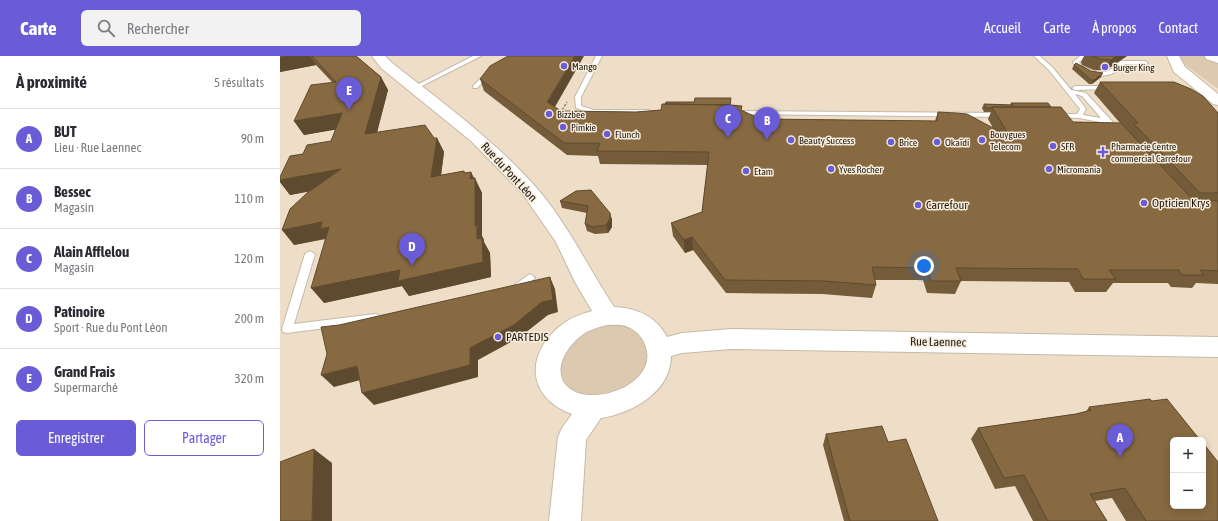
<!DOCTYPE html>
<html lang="fr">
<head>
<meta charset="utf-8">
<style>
	:root { --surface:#fff; --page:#f2f2f3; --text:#2b2b33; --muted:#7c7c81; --line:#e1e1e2; --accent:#6a5cd6 }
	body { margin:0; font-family:"Asap Condensed",sans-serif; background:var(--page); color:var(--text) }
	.controls { position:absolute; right:12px; bottom:12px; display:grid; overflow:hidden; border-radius:6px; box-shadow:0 2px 10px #0003 }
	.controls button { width:36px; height:36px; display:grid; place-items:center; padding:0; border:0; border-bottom:1px solid var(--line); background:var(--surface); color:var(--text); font:20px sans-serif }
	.you { position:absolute; left:644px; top:210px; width:14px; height:14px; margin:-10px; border:3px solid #fff; border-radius:50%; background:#1a73e8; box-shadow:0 0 0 6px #1a73e833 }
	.badge { display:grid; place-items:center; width:26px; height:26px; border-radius:50%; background:var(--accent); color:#fff; font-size:13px; font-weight:700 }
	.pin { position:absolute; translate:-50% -33px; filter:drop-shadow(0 1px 2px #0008) }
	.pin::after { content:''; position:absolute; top:21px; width:14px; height:12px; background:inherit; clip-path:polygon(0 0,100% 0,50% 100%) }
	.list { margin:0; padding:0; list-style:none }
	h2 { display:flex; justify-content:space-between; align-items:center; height:52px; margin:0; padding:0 16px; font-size:17px }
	h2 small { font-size:13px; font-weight:400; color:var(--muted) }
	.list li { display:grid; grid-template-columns:26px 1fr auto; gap:12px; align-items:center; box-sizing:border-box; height:60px; padding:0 16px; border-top:1px solid var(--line) }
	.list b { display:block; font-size:15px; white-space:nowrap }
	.list p { margin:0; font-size:13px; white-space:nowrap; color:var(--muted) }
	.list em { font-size:13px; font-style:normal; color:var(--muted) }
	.actions { display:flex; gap:8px; padding:12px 16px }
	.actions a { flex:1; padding:9px 0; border:1px solid var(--accent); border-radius:6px; text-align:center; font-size:14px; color:var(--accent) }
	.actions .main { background:var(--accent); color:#fff }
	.icon { flex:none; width:22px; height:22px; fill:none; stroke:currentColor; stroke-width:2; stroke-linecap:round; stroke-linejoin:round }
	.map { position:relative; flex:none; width:938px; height:465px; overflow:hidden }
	header { display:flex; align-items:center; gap:24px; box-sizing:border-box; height:56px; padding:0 20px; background:var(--accent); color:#fff }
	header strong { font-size:19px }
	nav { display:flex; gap:22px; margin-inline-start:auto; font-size:14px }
	.search { width:280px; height:36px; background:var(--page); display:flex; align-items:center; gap:10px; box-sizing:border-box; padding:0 14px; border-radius:6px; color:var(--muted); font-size:15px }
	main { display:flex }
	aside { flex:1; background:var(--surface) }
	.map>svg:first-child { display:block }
</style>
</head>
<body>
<header>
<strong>Carte</strong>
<div class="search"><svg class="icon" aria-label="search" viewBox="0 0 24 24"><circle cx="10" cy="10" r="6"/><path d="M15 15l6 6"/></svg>Rechercher</div>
<nav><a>Accueil</a><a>Carte</a><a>À propos</a><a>Contact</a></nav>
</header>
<main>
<aside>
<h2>À proximité<small>5 résultats</small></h2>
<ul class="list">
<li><span class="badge">A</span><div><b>BUT</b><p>Lieu · Rue Laennec</p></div><em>90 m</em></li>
<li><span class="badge">B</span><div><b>Bessec</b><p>Magasin</p></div><em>110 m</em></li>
<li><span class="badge">C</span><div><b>Alain Afflelou</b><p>Magasin</p></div><em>120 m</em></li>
<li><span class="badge">D</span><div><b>Patinoire</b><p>Sport · Rue du Pont Léon</p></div><em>200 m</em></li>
<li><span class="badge">E</span><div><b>Grand Frais</b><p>Supermarché</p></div><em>320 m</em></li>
</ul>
<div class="actions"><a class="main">Enregistrer</a><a>Partager</a></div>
</aside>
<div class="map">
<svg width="938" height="465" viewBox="0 0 938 465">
	<rect width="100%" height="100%" fill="#f8ecdb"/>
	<!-- built -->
	<path fill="#efdec7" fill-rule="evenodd" d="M0 0H893L938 33V465H0ZM893 384H923V450H893Z"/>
	<!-- green -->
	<path fill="#ddc9af" d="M893 0H938V33Z
		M327 267 341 268 353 271 362 278 370 298 367 310 360 321 349 331 320 340H305L292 334 282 325 278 313 280 300 298 278Z"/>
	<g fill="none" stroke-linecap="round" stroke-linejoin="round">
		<!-- lane casing -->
		<g stroke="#c5b9a9" stroke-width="2">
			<path id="lane" d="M193 0H201L136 33 131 32Z
				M316 0H322L301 41V50L314 54H369L372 56 371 57 313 58 296 52 295 41Z
				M754 0H760L773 12 791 34 806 37 841 75V79H835L825 67 799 62 773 61V59L775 58H797L800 53 769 14ZM795 38 802 40 821 62 803 59 806 53Z
				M800 0H807L799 6 801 10 814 15 826 16 833 12 841 5H865L868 7 865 9 845 8C830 24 814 22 796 12L793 6Z
				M212 16 215 18 214 19 204 25 197 32H193V30L200 23Z
				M829 30 832 32 831 33 795 34 792 32 795 30Z
				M455 55 723 57 726 59 723 61 453 58V56Z
				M30 195 35 198 14 268 95 258 99 259 100 262 99 265 7 277 3 276 2 273 25 198Z
				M250 218 253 220 255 222 253 224 238 238H230L229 235 230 232Z"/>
		</g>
		<!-- secondary casing -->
		<g stroke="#c5b9a9" stroke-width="2">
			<path id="secondary" d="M92 0H105L111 6C160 45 212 82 254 129 287 166 307 210 334 251 357 252 376 260 387 281L402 277 451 273 938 281V301L451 293 402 297 391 300C391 336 352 357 321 362L306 384 301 465H269L278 381 282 372 292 358C245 341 245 295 284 267 292 261 302 258 312 255L295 226 276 186 242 137 191 85 101 12ZM327 269C334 269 342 268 348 271 363 277 372 296 365 311 355 333 320 344 298 337 267 325 283 293 302 279 309 274 318 271 327 269Z
				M887 0H899L905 11 938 38V49L933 48 894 16Z"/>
		</g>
		<!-- highway casing -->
		<g stroke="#c5b9a9" stroke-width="2">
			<path id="highway" d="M925 0H938V7L926 3Z"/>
		</g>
		<!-- path -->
		<path stroke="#8a8276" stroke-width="1.5" stroke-dasharray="2.5 1.5" stroke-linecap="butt" d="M282 57 281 56 287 46"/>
		<!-- lane -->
		<use href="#lane" fill="#fff" fill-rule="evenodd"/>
		<!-- secondary -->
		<use href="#secondary" fill="#fff" fill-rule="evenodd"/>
		<!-- highway -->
		<use href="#highway" fill="#fff" fill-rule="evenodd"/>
	</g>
	<!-- wall -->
	<path fill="#745b39" d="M0 0H76L101 21 108 34 97 76 154 82H157L164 96 161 119 184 115 185 117 191 116 202 137V180L204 184V186L210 197 211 221 129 240 122 230 44 247 46 183 14 189 29 135 10 139 0 126V121L23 98 51 85 56 73 24 79 14 65 52 26 36 9 0 16Z
		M804 0H847L826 14H814L802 9 801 6Z
		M794 9 821 21 812 28H809L792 13Z
		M200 23 275 51 281 55 356 56 451 49 480 63 655 65 658 56 713 72 708 63 711 56H704L702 52 704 48 730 49 731 47 771 51 793 66 840 67 814 37 820 26 938 57V228L916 227 912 232 891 231 888 227H833L826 236H795L789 226 681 225 675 238 647 237 643 224H595L596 229 592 242 542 238 446 237 413 194 405 197 393 180 391 167 422 156 428 109 320 108 318 100 287 99 204 35Z
		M296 135 330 157 332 164V171L328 177 315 178 307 175 305 168 307 157 282 152 280 145Z
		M809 351 938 465H846L832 442 815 445 827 465H753L735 430 715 433 691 383 698 372 796 358 806 356Z
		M546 378 608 386 658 465H564L543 389Z"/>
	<!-- shaded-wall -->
	<path fill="#5e4a2e" d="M7 0H30L36 9 0 16V1Z
		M295 0H304L271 58 267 46Z
		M837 0H847L826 14 831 4Z
		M823 17 821 21 812 28 814 24Z
		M101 21 108 34 93 92 85 78Z
		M62 57 71 71 24 79 14 65Z
		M157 82 164 96 159 135 151 121Z
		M61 113 71 128 10 139 0 126V124Z
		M191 116 195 126V122L202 137V180L204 184V186L210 197 211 221 129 240 122 230 44 247 31 232 197 183 195 170 190 123Z
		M330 157 332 164V171L328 177 326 169Z
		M42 166 49 171 47 182 14 189 2 174Z
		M412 181 413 194 405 197 404 184Z
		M270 221 275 233 278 256 268 259 240 281 198 304V321L94 349 82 337 190 292Z
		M77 310 88 322 54 331 41 319Z
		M34 393 52 407V465H32Z"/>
	<!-- building -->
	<path fill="#876a42" stroke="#5e4a2e" d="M32 0H76L101 21 85 78 145 69 154 82H157L151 121 184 115V117L191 116 190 123 195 122V170L197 169V183L202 182 203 206 118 225 120 214 31 232 49 171 40 173 42 166 2 174 10 153 27 137 61 113 0 124V121L10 100 23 98 27 89 51 85 62 57 14 65 31 29 56 26Z
		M228 0H295L267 46 281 55 356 56 381 54 382 48 450 49 462 50 461 54 480 63 657 65 658 56 676 57 687 58 730 81 712 51H781L793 66 841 67 913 144 938 145V215L920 214 924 219H902L899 214H829L836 223H803L798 213 676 212 681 225H651L647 212 592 211 596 229 544 225 445 224 412 181 404 184 391 167 422 156 429 96 317 95 320 87H284L200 23 210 10Z
		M812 0H837L831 4 820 3Z
		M796 7 811 15 823 17 814 24H811L794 9Z
		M820 26H894L911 33 923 40 938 57V137H920L853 67H858Z
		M415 42H451L450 49 385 48 386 46H414Z
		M731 47H768L771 51H712V52H706L704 48 733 49Z
		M311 134 330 157V163L326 169 313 171 305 168 308 150 280 145 296 135Z
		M270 221 273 244 262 246 234 269 190 292V309L82 337 77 310 41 319 47 298 41 271 59 269Z
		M870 343 872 345 887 343 920 384H893V450H923V387L938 406V465H866L845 432 810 438 827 465H768L744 419 724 422 698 372 796 358 811 354 809 351Z
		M602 370 608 386 626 383 658 465H570L546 378Z
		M34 393 32 465H0V406Z"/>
	<!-- markers -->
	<g fill="#6a5cd6" stroke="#f8ecdb" stroke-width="1.5">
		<circle cx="284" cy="10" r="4"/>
		<circle cx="825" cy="11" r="4"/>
		<circle cx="269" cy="58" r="4"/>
		<circle cx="283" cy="71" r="4"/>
		<circle cx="327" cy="78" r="4"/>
		<circle cx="511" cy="84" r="4"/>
		<circle cx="702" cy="84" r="4"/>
		<circle cx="611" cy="86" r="4"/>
		<circle cx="657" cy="86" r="4"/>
		<circle cx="773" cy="90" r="4"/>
		<path d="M821 90h4v4h4v4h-4v4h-4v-4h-4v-4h4z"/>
		<circle cx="551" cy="113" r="4"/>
		<circle cx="769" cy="113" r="4"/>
		<circle cx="466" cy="115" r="4"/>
		<circle cx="864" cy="147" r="4"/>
		<circle cx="638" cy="149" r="4"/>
		<circle cx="218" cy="281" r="4"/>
	</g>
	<g text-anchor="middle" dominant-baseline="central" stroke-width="3" stroke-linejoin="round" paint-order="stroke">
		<!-- far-poi labels -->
		<g font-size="10" fill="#1d1913" stroke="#f8ecdb" text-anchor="start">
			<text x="292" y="10">Mango</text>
			<text x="833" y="11">Burger King</text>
			<text x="277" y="58">Bizzbee</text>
			<text x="291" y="71">Pimkie</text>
			<text x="335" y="78">Flunch</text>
			<text x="710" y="78">Bouygues<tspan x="710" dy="12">Telecom</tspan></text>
			<text x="519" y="84">Beauty Success</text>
			<text x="619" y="86">Brice</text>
			<text x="665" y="86">Okaïdi</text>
			<text x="781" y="90">SFR</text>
			<text x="831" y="90">Pharmacie Centre<tspan x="831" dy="12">commercial Carrefour</tspan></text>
			<text x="559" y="113">Yves Rocher</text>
			<text x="777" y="113">Micromania</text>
			<text x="474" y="115">Etam</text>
		</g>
		<!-- street labels -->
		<g font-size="12" fill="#1d1913" stroke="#f8ecdb">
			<text transform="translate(229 116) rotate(47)">Rue du Pont Léon</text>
			<text transform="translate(658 286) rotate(1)">Rue Laennec</text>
		</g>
		<!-- poi labels -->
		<g font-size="12" fill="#1d1913" stroke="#f8ecdb" text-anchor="start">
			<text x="872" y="147">Opticien Krys</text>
			<text x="646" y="149">Carrefour</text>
			<text x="226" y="281">PARTEDIS</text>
		</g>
	</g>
</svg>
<div class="controls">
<button>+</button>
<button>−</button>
</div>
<div class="you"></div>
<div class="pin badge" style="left:840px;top:401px">A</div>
<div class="pin badge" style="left:487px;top:84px">B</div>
<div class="pin badge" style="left:448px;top:82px">C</div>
<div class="pin badge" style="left:132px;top:210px">D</div>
<div class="pin badge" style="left:69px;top:54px">E</div>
</div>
</main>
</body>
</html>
